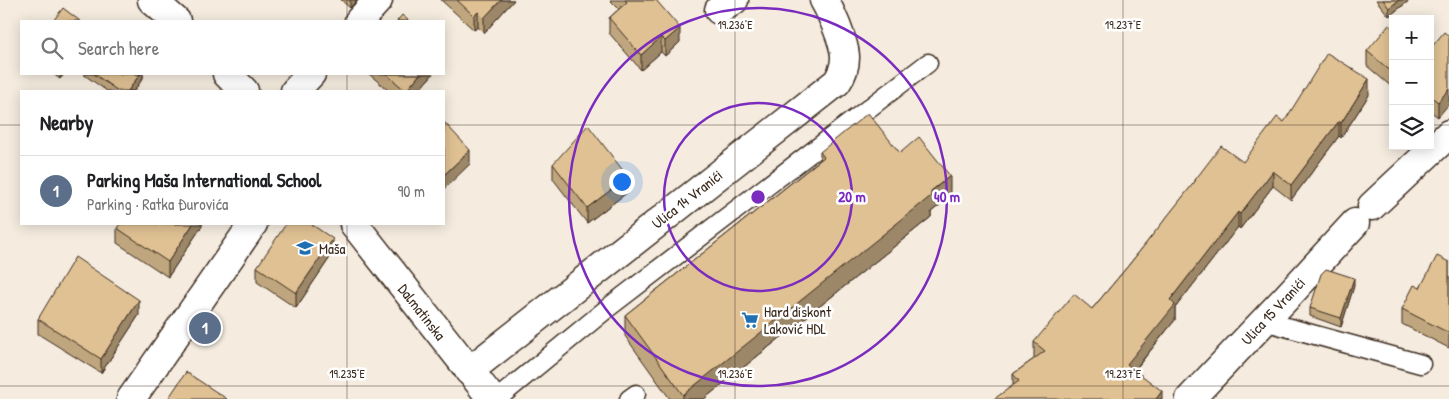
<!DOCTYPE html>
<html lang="en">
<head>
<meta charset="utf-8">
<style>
	:root { --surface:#fff; --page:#f2f2f2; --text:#202124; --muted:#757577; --line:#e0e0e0; --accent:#1f6fb2 }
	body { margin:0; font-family:"Patrick Hand",sans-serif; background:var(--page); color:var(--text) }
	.controls { position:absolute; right:15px; top:15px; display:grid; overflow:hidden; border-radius:0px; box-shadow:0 2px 12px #0003 }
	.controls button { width:45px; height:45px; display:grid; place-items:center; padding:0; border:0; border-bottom:1px solid var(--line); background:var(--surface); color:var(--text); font:25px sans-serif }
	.you { position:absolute; left:621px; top:181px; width:18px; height:18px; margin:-12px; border:4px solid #fff; border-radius:50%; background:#1a73e8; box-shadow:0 0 0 8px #1a73e833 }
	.badge { display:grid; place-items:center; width:32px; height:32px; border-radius:50%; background:var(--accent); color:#fff; font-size:16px; font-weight:700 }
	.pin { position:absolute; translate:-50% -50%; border:2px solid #fff; box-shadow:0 1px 5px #0006 }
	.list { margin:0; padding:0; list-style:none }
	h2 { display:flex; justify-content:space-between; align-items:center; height:65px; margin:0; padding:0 20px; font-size:21px }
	h2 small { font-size:16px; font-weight:400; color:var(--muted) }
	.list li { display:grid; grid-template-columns:32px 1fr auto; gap:15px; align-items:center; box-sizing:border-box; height:70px; padding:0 20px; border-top:1px solid var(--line) }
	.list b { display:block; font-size:19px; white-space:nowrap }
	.list p { margin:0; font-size:16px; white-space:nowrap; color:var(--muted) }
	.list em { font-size:16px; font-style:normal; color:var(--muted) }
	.icon { flex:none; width:28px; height:28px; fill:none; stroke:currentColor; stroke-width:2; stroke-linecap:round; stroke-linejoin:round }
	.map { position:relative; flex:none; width:1449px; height:399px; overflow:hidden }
	.search { position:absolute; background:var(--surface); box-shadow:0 2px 12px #0003; left:20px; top:20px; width:425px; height:55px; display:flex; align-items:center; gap:12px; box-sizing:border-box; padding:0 18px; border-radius:0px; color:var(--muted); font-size:19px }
	.panel { position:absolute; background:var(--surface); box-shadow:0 2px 12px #0003; left:20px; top:90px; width:425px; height:135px; border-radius:0px }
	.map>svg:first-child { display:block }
</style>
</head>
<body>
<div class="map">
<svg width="1449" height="399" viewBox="0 0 1449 399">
	<rect width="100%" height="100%" fill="#f5ecdf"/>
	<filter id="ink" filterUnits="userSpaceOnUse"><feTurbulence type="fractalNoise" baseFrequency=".02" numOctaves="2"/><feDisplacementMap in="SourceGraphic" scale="10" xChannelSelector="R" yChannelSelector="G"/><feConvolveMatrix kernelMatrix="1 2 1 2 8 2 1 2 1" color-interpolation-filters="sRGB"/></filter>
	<g filter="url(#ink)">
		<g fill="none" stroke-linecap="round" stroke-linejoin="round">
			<!-- service casing -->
			<g stroke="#3b2a1e" stroke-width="21">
				<path id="service" d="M1264 321 1421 364
					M497 399 609 307 928 63
					M629 399 636 394"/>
			</g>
			<!-- minor casing -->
			<g stroke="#3b2a1e" stroke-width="31">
				<path id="minor" d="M719 10 734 0
					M359 21 378 0
					M295 91 311 74
					M1372 206 1449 134
					M469 371 837 82C851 61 844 46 836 25 832 16 829 8 824 0
					M131 399 253 224
					M1190 399 1286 298 1355 223"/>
			</g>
			<!-- tertiary casing -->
			<g stroke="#3b2a1e" stroke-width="31">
				<path id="tertiary" d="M152 0 176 21
					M227 74 244 91
					M354 224 492 399"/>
			</g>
			<!-- service -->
			<use href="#service" stroke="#fff" stroke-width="18"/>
			<!-- minor -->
			<use href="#minor" stroke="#fff" stroke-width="28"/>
			<!-- tertiary -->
			<use href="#tertiary" stroke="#fff" stroke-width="28"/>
		</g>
		<!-- wall -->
		<path fill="#c0a67e" stroke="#3b2a1e" d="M341 0H357L350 8Z
			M441 0H514L484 33 478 27 474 30Z
			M610 0H656L680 42 665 56 661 52 641 70 609 33V18L619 9Z
			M1376 0H1410L1389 16Z
			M1393 28V88L1367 66V51Z
			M1449 36 1438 117 1430 111V49Z
			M53 74H64L60 79Z
			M83 74H143V78L134 91H107Z
			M369 74H433L418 91H389Z
			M1369 95 1341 138 1339 136 1291 200 1273 186 1240 229 1238 227 1175 308V320L1135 370 1162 399 1013 385V374L1035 358H1034V342L1092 309 1128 266 1195 182V180L1243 162 1284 122Z
			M820 152 900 153 950 197 931 212V217L704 399H670L625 336V315L820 160Z
			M553 164 628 192 587 223 553 179Z
			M202 224V226L168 277 117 243V228Z
			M333 253 296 308 257 282V267Z
			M1449 262V348L1402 324V309L1420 288Z
			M1354 286 1341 327 1310 316V308Z
			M139 315 101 373 38 334V319Z"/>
		<!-- shaded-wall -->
		<path fill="#9c8767" stroke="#3b2a1e" d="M350 0H357L350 8Z
			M501 0H514L484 33V18Z
			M1399 0H1410L1389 16V8Z
			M478 12V27L474 30V16Z
			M680 28V42L665 56V41Z
			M661 37V52L641 70V55Z
			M60 74H64L60 79Z
			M140 74H143V78L134 91H128Z
			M420 74H433L418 91H406Z
			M1369 79V95L1341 138V123Z
			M1449 89V104L1438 117V102Z
			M1339 121V136L1291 200V185Z
			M470 150V164L444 189V175Z
			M1273 171V186L1240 229V214Z
			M950 176V197L931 212V217L704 399H683V395Z
			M628 177V192L587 223V208Z
			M1238 212V227L1175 308V320L1127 379V364L1170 300Z
			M193 224H202V226L168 277V262Z
			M333 239V253L296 308V293Z
			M1354 278V286L1341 327V318Z
			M139 300V315L101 373V359Z
			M1162 391V399H1156Z"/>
		<!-- building -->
		<path fill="#dfc193" stroke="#3b2a1e" d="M457 0H501L484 18 478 12 474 16Z
			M625 0H656L680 28 665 41 661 37 641 55 609 18 627 2Z
			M1383 0H1399L1389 8Z
			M63 8 80 21H53Z
			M402 15 409 21H397Z
			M1389 25 1393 28V73L1367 51Z
			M1444 32 1449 36V89L1438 102 1430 96V49Z
			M1327 53 1369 79 1341 123 1339 121 1291 185 1273 171 1240 214 1238 212 1170 300 1175 305 1127 364 1162 391 1156 399H994L1019 381 1013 374 1045 351 1034 342 1074 294 1092 309 1128 266 1196 180H1195L1221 146 1243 162 1277 117 1284 122Z
			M94 74H140L128 91H118Z
			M386 74H420L406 91Z
			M868 113 900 153 919 137 950 176 931 191V196L683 395 625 315 824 157 820 152Z
			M444 122 470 150 444 175Z
			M588 125 628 177 587 208 553 164Z
			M120 224H193L168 262 117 228Z
			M286 224H311L333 239 296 293 257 267Z
			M1437 256 1449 262V333L1402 309 1414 285 1420 288Z
			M75 257 139 300 101 359 38 319Z
			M1326 269 1354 278 1341 318 1310 308 1321 274Z
			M186 372 227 399H168Z"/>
	</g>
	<!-- ticks -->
	<path fill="none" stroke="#3b2a1e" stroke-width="1" stroke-opacity="0.45" d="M347 0V21M735 0V399M1123 0V399M347 74V91M0 125H21M444 125H1393M1430 125H1449M347 224V399M0 386H1449"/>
	<!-- distance rings -->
	<g fill="none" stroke="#7b2cbf" stroke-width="2.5">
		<circle cx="758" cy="197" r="94"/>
		<circle cx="758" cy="197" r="189"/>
	</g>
	<!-- icons -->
	<defs>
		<g id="school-bare" transform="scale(1.35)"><path d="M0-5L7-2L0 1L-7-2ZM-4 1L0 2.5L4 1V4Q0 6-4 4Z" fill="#1f6fb2" stroke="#fff" stroke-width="2.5" paint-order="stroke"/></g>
		<g id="supermarket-bare" transform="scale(1.35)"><path d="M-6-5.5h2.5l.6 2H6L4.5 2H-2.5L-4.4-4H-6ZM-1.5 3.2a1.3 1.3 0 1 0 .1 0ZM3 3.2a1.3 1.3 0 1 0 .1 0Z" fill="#1f6fb2" stroke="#fff" stroke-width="2.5" paint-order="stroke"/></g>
	</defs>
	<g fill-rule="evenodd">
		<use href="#school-bare" x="305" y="248"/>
		<use href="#supermarket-bare" x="750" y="320"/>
	</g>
	<g text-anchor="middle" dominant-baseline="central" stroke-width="5" stroke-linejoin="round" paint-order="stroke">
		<!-- street labels -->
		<g font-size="15" fill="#3b2a1e" stroke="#fff">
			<text transform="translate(687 199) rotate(-38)">Ulica 14 Vranići</text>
			<text transform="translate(1273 311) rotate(-47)">Ulica 15 Vranići</text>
			<text transform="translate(422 312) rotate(52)">Dalmatinska</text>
		</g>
		<!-- poi labels -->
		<g font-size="15" fill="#3b2a1e" stroke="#fff" text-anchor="start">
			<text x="319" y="248">Maša</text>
			<text x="764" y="311">Hard diskont<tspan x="764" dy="17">Laković HDL</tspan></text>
		</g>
	</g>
	<g font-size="12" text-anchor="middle" fill="#3b2a1e" stroke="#fff" stroke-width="5" stroke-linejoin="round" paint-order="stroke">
		<text x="735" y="29">19.236°E</text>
		<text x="1123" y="29">19.237°E</text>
		<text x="347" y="378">19.235°E</text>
		<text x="735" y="378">19.236°E</text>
		<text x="1123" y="378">19.237°E</text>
	</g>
	<circle cx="758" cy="197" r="8" fill="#7b2cbf" stroke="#fff" stroke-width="2.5"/>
	<g font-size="15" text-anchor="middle" font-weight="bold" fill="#7b2cbf" stroke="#fff" stroke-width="5" stroke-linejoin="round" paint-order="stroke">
		<text x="852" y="202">20 m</text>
		<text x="947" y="202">40 m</text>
	</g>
</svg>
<div class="controls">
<button>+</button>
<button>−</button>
<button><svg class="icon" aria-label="layers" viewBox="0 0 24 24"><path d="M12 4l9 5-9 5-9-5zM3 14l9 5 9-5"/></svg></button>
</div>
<div class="you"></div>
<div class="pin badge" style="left:205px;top:328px;background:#5c6f8a">1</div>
<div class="search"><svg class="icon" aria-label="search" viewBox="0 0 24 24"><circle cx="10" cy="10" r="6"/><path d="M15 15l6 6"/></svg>Search here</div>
<section class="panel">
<h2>Nearby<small></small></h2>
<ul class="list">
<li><span class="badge" style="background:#5c6f8a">1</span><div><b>Parking Maša International School</b><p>Parking · Ratka Đurovića</p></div><em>90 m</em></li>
</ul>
</section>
</div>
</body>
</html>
